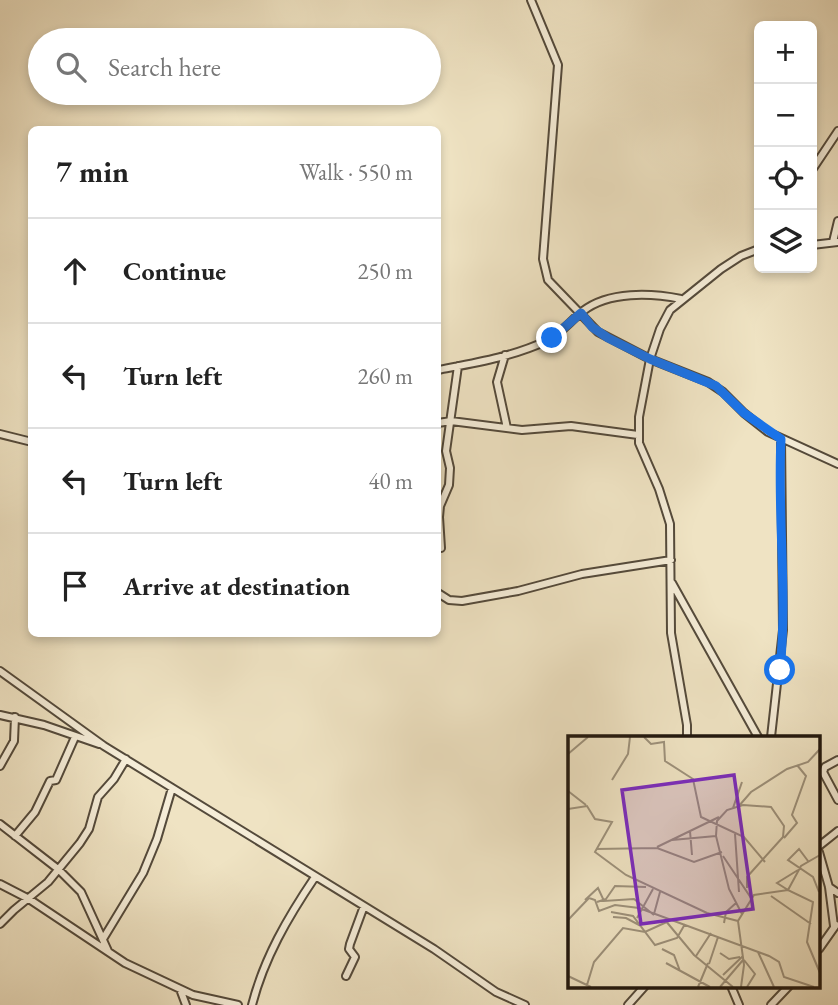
<!DOCTYPE html>
<html lang="en">
<head>
<meta charset="utf-8">
<style>
	:root { --surface:#fff; --page:#f6f6f6; --text:#222; --muted:#767676; --line:#e0e0e0 }
	body { margin:0; font-family:"EB Garamond",serif; background:var(--page); color:var(--text) }
	.controls { position:absolute; right:21px; top:21px; display:grid; overflow:hidden; border-radius:10px; box-shadow:0 4px 10px #0003 }
	.controls button { width:63px; height:63px; display:grid; place-items:center; padding:0; border:0; border-bottom:2px solid var(--line); background:var(--surface); color:var(--text); font:35px sans-serif }
	.stop { position:absolute; width:21px; height:21px; margin:-16px; border:5px solid #1a73e8; border-radius:50%; background:#fff }
	.stop.end { background:#1a73e8; border-color:#fff; box-shadow:0 2px 7px #0008 }
	.list { margin:0; padding:0; list-style:none }
	h2 { display:flex; justify-content:space-between; align-items:center; height:91px; margin:0; padding:0 28px; font-size:30px }
	h2 small { font-size:23px; font-weight:400; color:var(--muted) }
	.list li { display:grid; grid-template-columns:46px 1fr auto; gap:21px; align-items:center; box-sizing:border-box; height:105px; padding:0 28px; border-top:2px solid var(--line) }
	.list b { display:block; font-size:26px; white-space:nowrap }
	.list em { font-size:23px; font-style:normal; color:var(--muted) }
	.icon { flex:none; width:38px; height:38px; fill:none; stroke:currentColor; stroke-width:2; stroke-linecap:round; stroke-linejoin:round }
	.map { position:relative; flex:none; width:838px; height:1005px; overflow:hidden }
	.search { position:absolute; background:var(--surface); box-shadow:0 4px 10px #0003; left:28px; top:28px; width:413px; height:77px; display:flex; align-items:center; gap:18px; box-sizing:border-box; padding:0 24px; border-radius:38px; color:var(--muted); font-size:26px }
	.panel { position:absolute; background:var(--surface); box-shadow:0 4px 10px #0003; left:28px; top:126px; width:413px; height:511px; border-radius:10px }
	.map>svg:first-child { display:block }
</style>
</head>
<body>
<div class="map">
<svg width="838" height="1005" viewBox="0 0 838 1005">
	<rect width="100%" height="100%" fill="#efe3c3"/>
	<filter id="stains"><feTurbulence type="fractalNoise" baseFrequency=".00286" numOctaves="4"/><feColorMatrix values="0 0 0 0 .2 0 0 0 0 .09 0 0 0 0 .02 0 0 0 .5 -.17"/></filter>
	<radialGradient id="worn" r=".72"><stop offset=".6" stop-color="#630" stop-opacity="0"/><stop offset="1" stop-color="#630" stop-opacity=".3"/></radialGradient>
	<g fill="none" stroke-linecap="round" stroke-linejoin="round">
		<!-- minor casing -->
		<g stroke="#544a3b" stroke-width="10">
			<path id="minor" d="M531 0 558 65 543 259 548 280 598 332 650 359 708 382 723 392 744 413 768 432 838 464
				M812 170 838 131
				M833 242 838 221
				M812 245 838 242
				M505 355 497 382 507 428
				M438 370C474 363 512 357 546 341 561 334 570 321 583 311 609 291 651 293 681 299
				M438 423 451 421 522 430 571 426 638 435
				M0 434 32 442
				M441 548 439 517 440 506 449 485 450 468 446 451 458 366
				M672 583 758 737
				M438 593 449 600 462 601 518 591 582 574 671 560
				M0 671 104 746 434 949 496 992 525 1005
				M0 715 44 725 99 744
				M687 737V725L671 633 670 524 659 489 639 443V417L650 359 660 329 670 310 721 269 741 256 759 249
				M771 737 783 630 781 439
				M838 760 825 767 823 772 838 800
				M0 766 14 741 15 717
				M0 824 58 869 81 892 108 951
				M15 836 35 812 50 781 56 780 75 737
				M819 846 838 831
				M819 852 829 887 834 926
				M0 884 29 899 125 963 193 995 238 1005
				M829 887 838 893
				M0 924 14 910 48 882 80 843 89 829 98 797 114 779 126 759
				M103 939 143 873 157 839 172 788
				M819 949 836 925
				M346 976 355 957 349 949 350 944 364 906
				M731 986 739 1005
				M180 989 186 1005
				M252 1005C264 958 288 917 315 877
				M628 1005 645 986
				M771 1005 789 986"/>
		</g>
		<!-- minor -->
		<use href="#minor" stroke="#f5edd8" stroke-width="6"/>
	</g>
	<g fill="none" stroke-linecap="round" stroke-linejoin="round">
		<!-- route -->
		<path stroke="#1a73e8" stroke-width="9" d="M552 338 581 313 592 327 608 338 650 359 716 386 744 413 781 439C777 516 788 593 780 670"/>
	</g>
	<!-- overview -->
	<g transform="translate(568 736)">
		<rect width="252" height="252" fill="#efe3c3"/>
		<path fill="none" stroke="#9d917b" stroke-width="2" d="M76 1 83 8 96 6 97 25 125 43 133 81 176 101 197 126M0 18 20 1M44 44 60 18 62 1M0 55 18 69M170 71 183 56 219 33 240 26 252 13M165 72 174 46M0 73 19 70 27 83 44 86 27 116 58 139 139 177 170 185M122 95 124 119M167 98 171 156M216 102 229 87 224 79 238 40 229 29M104 104 148 100M89 111 151 81M28 113 89 112 126 126 154 116M155 120 183 162M240 125 231 113 220 124 245 141 251 156M220 154 233 130 252 119M220 154 209 147 230 134M203 160 243 188M17 164 30 152 36 165 66 163 86 179M29 166 38 163 47 150 78 151M43 176 65 180 87 209 109 202 117 188M86 178 92 156M174 178 161 153 148 100 149 85 159 74 175 69 203 71 216 90 215 101 179 141V152M45 181 58 182 73 190M69 182 85 153M0 184 21 162 27 164 31 175 47 169 71 172 201 220 211 226 216 241 246 251M97 184 126 219 165 251M156 187 158 176 168 167M94 213 106 219 112 235M190 216 206 251M152 217 161 223 172 221M128 220 143 197M176 224 187 238 179 251M98 227 142 251M141 228 150 201M155 239 175 220M0 240 23 251M19 249 26 226 55 192 77 196 101 185M130 251 140 227M152 251 175 224M173 251 176 229 170 185 186 159 220 154 245 166 239 206 252 237"/>
		<path fill="#7b2cbf" fill-opacity="0.15" stroke="#7b2cbf" stroke-width="3.5" d="M166 39 185 173 73 188 54 54Z"/>
		<rect width="252" height="252" fill="none" stroke="#21170e" stroke-width="3.5"/>
	</g>
	<rect width="100%" height="100%" filter="url(#stains)"/>
	<rect width="100%" height="100%" fill="url(#worn)"/>
</svg>
<div class="controls">
<button>+</button>
<button>−</button>
<button><svg class="icon" aria-label="locate" viewBox="0 0 24 24"><circle cx="12" cy="12" r="6"/><path d="M12 2v4M12 18v4M2 12h4M18 12h4"/></svg></button>
<button><svg class="icon" aria-label="layers" viewBox="0 0 24 24"><path d="M12 4l9 5-9 5-9-5zM3 14l9 5 9-5"/></svg></button>
</div>
<div class="stop" style="left:780px;top:670px"></div>
<div class="stop end" style="left:552px;top:338px"></div>
<div class="search"><svg class="icon" aria-label="search" viewBox="0 0 24 24"><circle cx="10" cy="10" r="6"/><path d="M15 15l6 6"/></svg>Search here</div>
<section class="panel">
<h2>7 min<small>Walk · 550 m</small></h2>
<ul class="list">
<li><svg class="icon" aria-label="ahead" viewBox="0 0 24 24"><path d="M12 20V5M6 11l6-6 6 6"/></svg><div><b>Continue</b></div><em>250 m</em></li>
<li><svg class="icon" aria-label="left" viewBox="0 0 24 24"><path d="M17 20v-9H6M10 6l-5 5 5 5"/></svg><div><b>Turn left</b></div><em>260 m</em></li>
<li><svg class="icon" aria-label="left" viewBox="0 0 24 24"><path d="M17 20v-9H6M10 6l-5 5 5 5"/></svg><div><b>Turn left</b></div><em>40 m</em></li>
<li><svg class="icon" aria-label="arrive" viewBox="0 0 24 24"><path d="M6 21V4h12l-3 4 3 4H6"/></svg><div><b>Arrive at destination</b></div></li>
</ul>
</section>
</div>
</body>
</html>
